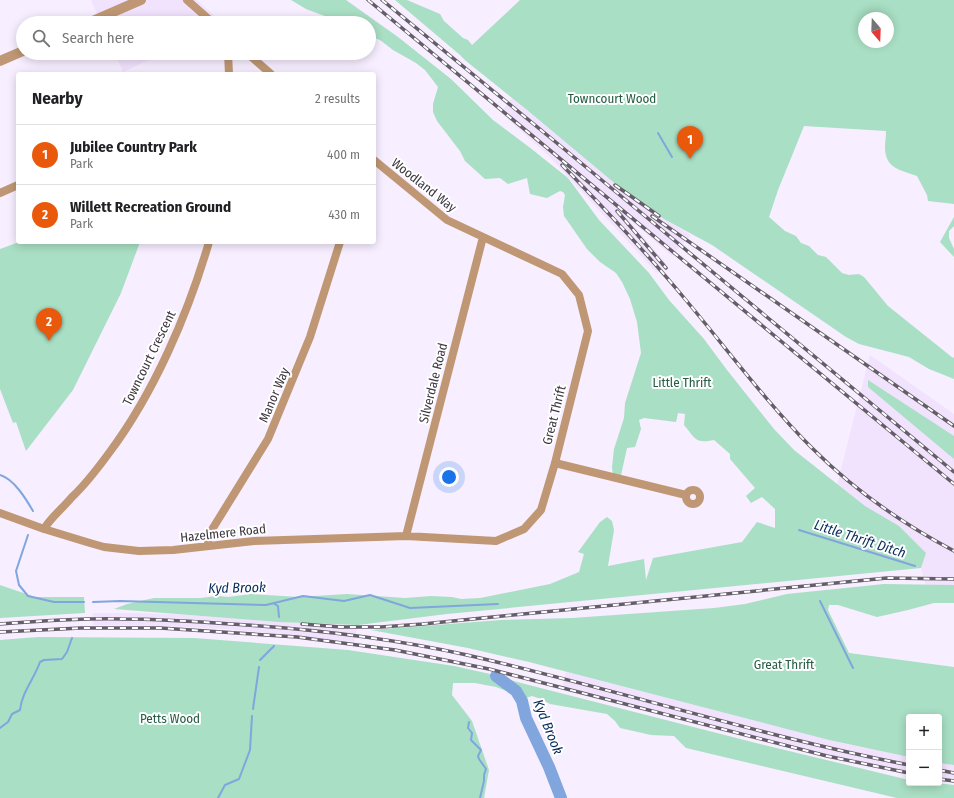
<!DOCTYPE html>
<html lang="en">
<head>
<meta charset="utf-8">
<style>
	:root { --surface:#fff; --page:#f2f2f2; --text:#202124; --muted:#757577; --line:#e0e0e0; --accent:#ea580c }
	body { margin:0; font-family:"Fira Sans Condensed",sans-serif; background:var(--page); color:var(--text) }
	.controls { position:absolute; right:12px; bottom:12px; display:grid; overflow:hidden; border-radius:4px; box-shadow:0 2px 10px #0003 }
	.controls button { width:36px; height:36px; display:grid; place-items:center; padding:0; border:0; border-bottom:1px solid var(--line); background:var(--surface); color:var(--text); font:20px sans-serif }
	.compass { position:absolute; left:858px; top:12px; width:36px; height:36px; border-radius:50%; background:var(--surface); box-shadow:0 2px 10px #0003; rotate:161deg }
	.you { position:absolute; left:449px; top:477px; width:14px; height:14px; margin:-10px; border:3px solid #fff; border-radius:50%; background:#1a73e8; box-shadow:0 0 0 6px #1a73e833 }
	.badge { display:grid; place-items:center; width:26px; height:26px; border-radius:50%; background:var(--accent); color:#fff; font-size:13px; font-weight:700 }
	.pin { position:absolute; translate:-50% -33px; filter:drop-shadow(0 1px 2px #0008) }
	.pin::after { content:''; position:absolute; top:21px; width:14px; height:12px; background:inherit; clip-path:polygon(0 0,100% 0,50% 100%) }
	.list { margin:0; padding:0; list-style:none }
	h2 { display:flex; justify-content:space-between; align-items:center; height:52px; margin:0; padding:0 16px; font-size:17px }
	h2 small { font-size:13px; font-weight:400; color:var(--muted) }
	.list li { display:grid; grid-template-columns:26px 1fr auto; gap:12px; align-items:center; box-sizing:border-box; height:60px; padding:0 16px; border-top:1px solid var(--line) }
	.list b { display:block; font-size:15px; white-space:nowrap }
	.list p { margin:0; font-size:13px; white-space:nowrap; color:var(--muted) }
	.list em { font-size:13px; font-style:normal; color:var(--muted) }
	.icon { flex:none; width:22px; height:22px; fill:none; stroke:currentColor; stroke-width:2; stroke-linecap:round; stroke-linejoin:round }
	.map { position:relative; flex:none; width:954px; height:798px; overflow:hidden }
	.search { position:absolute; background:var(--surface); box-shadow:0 2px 10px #0003; left:16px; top:16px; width:360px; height:44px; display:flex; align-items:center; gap:10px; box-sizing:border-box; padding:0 14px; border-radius:22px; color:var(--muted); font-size:15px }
	.panel { position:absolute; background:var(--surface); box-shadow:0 2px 10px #0003; left:16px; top:72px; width:360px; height:172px; border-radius:4px }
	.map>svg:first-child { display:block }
</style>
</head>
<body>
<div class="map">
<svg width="954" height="798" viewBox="0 0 954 798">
	<rect width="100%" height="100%" fill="#f7eeff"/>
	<!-- built -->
	<path fill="#f1e2fd" d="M91 0H197L222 23H101Z
		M115 53H163L123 72Z
		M512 98 618 186 664 219 691 235 672 256 623 214 666 263 657 273 549 156 501 113Z
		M870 355 954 414V588L926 587 921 568 926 553 837 485Z
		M93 613H139L189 615 278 622 358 625 354 642 227 629 163 626 93 625Z
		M566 672 841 743 909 757V775L824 757 748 738 562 689Z
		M939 763 954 765V782L939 780Z"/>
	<!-- green -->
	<path fill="#a9dfc4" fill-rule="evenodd" d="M291 0H346L398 37 451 79 493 120 529 147 568 178 599 220 649 273 669 300 704 339 727 370 774 429 794 450 865 506 899 526 926 553 921 568 447 614 358 625 278 622 114 609 127 604 154 598H200L218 596 228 597 251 594 299 597 347 594 405 598 431 596 452 597 461 599 480 598 550 584 579 572 584 554 578 552 600 522 607 517 612 521 614 530 608 566 644 559 646 580 653 558 742 542 757 522 775 528V509L762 497 751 503 746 496 755 488 730 459V454L714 440C695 444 696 439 684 425L685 414 678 413 676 422 644 418 639 420 641 429 635 447 627 448 621 475H613L612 467 614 449 624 418 625 403 641 353 637 322 630 299 622 282 616 273 600 262 587 249 564 216 563 207 565 195 563 192 560 191 547 198 530 194 527 178 508 184 500 178 485 179 465 161 460 151 437 121 433 112V104L438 87 425 70 416 63 393 50 380 40 369 36V23H337L330 18 306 9Z
		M395 0H407L440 14 444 21 463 38 468 40 472 45 520 0H954V204L928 201 927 195 917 176C901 170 885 169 885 147 885 142 886 137 886 131L804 126 778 190 769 217 785 231 796 236 801 243 809 246 818 255 826 257 842 273 849 275 859 274 864 277 888 306 953 358 954 357V379L929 369 909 357 859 344 846 337 712 245 664 219 618 186 527 110 466 61 460 55ZM864 18H888V42H864Z
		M954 217V226L949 231V238L954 249V257L940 242Z
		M19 242H140L121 293 73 390 26 451 16 422 13 423 0 389V249Z
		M868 380 954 436V459L868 387Z
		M884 584 954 585V603H934L908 610 877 617 838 605H829L828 610 849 653 954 667V765L939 763V717H909V757L829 740 529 662 468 648 371 630 501 620 572 618 714 608 745 604 787 594Z
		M0 585 35 597H84L85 613 0 618Z
		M38 637 194 638 348 650 454 666 490 674 521 683 756 743 909 780V783H936L954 785V798H897L686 748 674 736 651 735 620 728 615 721 607 714 550 704 541 699 532 696 526 698 496 687 475 683H453L452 695 472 721 489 770 484 798H0V640Z"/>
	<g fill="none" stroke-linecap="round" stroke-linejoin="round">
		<!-- stream -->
		<path stroke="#80a6dd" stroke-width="2" d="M658 133 672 157
			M0 475C14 479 26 499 33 511
			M799 530 915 566
			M28 535 16 571 19 585 28 596 54 602H84
			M820 601 853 668
			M93 602 120 601 266 605 303 596 344 601 370 595 410 608 498 604
			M273 603 278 606 279 617
			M260 660 274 646
			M504 688 505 683
			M253 709 259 667
			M469 722 468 728 472 733 471 740 481 750 478 756 479 759 486 769 484 775V781L480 798
			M0 728 8 722 12 714 20 710C22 692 34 679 40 662L44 660 62 659 67 652 72 638
			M218 798 225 785 239 779 250 750 252 716"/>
		<!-- river -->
		<path stroke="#80a6dd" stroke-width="12" d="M496 676 516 691 522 701 526 718 549 767 561 798"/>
		<!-- minor -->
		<path stroke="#bf9774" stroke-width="8" d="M187 0 213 23
			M228 53 229 74
			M247 53 271 74
			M0 193 18 185
			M555 463 686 495
			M686 497a7 7 0 1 1 14 0a7 7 0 1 1-14 0Z
			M0 513 44 529 90 543 104 547 139 551 173 550 254 541 406 536 496 541 524 529 541 510 555 463 588 331 579 295 562 274 447 220 374 160
			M44 529C51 517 63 508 72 497 86 484 98 468 109 453 154 393 188 314 209 242
			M406 536 483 237
			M208 546V536L268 439 310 337 340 242"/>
		<!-- tertiary -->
		<path stroke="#bf9774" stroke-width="10" d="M88 23 141 0
			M0 61 23 51"/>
		<!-- rail casing -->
		<g stroke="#655e69" stroke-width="3.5">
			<path id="rail" d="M368 0 954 484
				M382 0 569 153 954 472
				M562 165C604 208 646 252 685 299 727 349 766 402 812 448 853 489 903 524 954 551
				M615 185 659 216
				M617 211 666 268
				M652 216 954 426
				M0 624C40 621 81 618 121 619 163 619 204 622 246 625 320 630 394 639 467 655 615 689 760 736 909 765
				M302 624 340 627H381L423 624 846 582 887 578 954 579
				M0 632 81 628H160L297 637 395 650 489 669 827 756 909 773
				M939 770 954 773
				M939 779 954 781"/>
		</g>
		<!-- rail -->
		<use href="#rail" stroke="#fff" stroke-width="2" stroke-dasharray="6" stroke-linecap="butt"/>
	</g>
	<g text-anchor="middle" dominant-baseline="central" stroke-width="4" stroke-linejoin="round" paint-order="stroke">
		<!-- park labels -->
		<g font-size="13" fill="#245d44" stroke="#fff">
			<text x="612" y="98">Towncourt Wood</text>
			<text x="682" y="382">Little Thrift</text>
			<text x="784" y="664">Great Thrift</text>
			<text x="170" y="718">Petts Wood</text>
		</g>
		<!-- street labels -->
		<g font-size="13" fill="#3c3640" stroke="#fff">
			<text transform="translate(424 185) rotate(38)">Woodland Way</text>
			<text transform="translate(149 358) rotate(-64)">Towncourt Crescent</text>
			<text transform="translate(433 383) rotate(-76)">Silverdale Road</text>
			<text transform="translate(274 395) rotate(-67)">Manor Way</text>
			<text transform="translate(554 415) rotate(-76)">Great Thrift</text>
			<text transform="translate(223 533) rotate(-6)">Hazelmere Road</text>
		</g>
		<!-- water labels -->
		<g font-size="14" font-style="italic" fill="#072c5d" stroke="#fff">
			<text transform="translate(860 539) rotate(18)">Little Thrift Ditch</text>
			<text transform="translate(237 588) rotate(-1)">Kyd Brook</text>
			<text transform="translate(548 727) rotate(68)">Kyd Brook</text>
		</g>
	</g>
</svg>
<div class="controls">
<button>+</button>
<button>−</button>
</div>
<svg class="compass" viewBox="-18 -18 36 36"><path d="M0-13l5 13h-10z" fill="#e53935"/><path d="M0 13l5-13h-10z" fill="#757577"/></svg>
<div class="you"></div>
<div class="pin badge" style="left:690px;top:159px">1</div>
<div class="pin badge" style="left:49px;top:341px">2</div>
<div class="search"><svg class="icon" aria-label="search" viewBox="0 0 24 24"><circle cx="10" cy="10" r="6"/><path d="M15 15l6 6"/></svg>Search here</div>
<section class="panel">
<h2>Nearby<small>2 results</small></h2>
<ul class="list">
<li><span class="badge">1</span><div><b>Jubilee Country Park</b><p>Park</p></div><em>400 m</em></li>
<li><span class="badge">2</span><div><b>Willett Recreation Ground</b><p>Park</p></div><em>430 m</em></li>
</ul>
</section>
</div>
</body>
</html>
